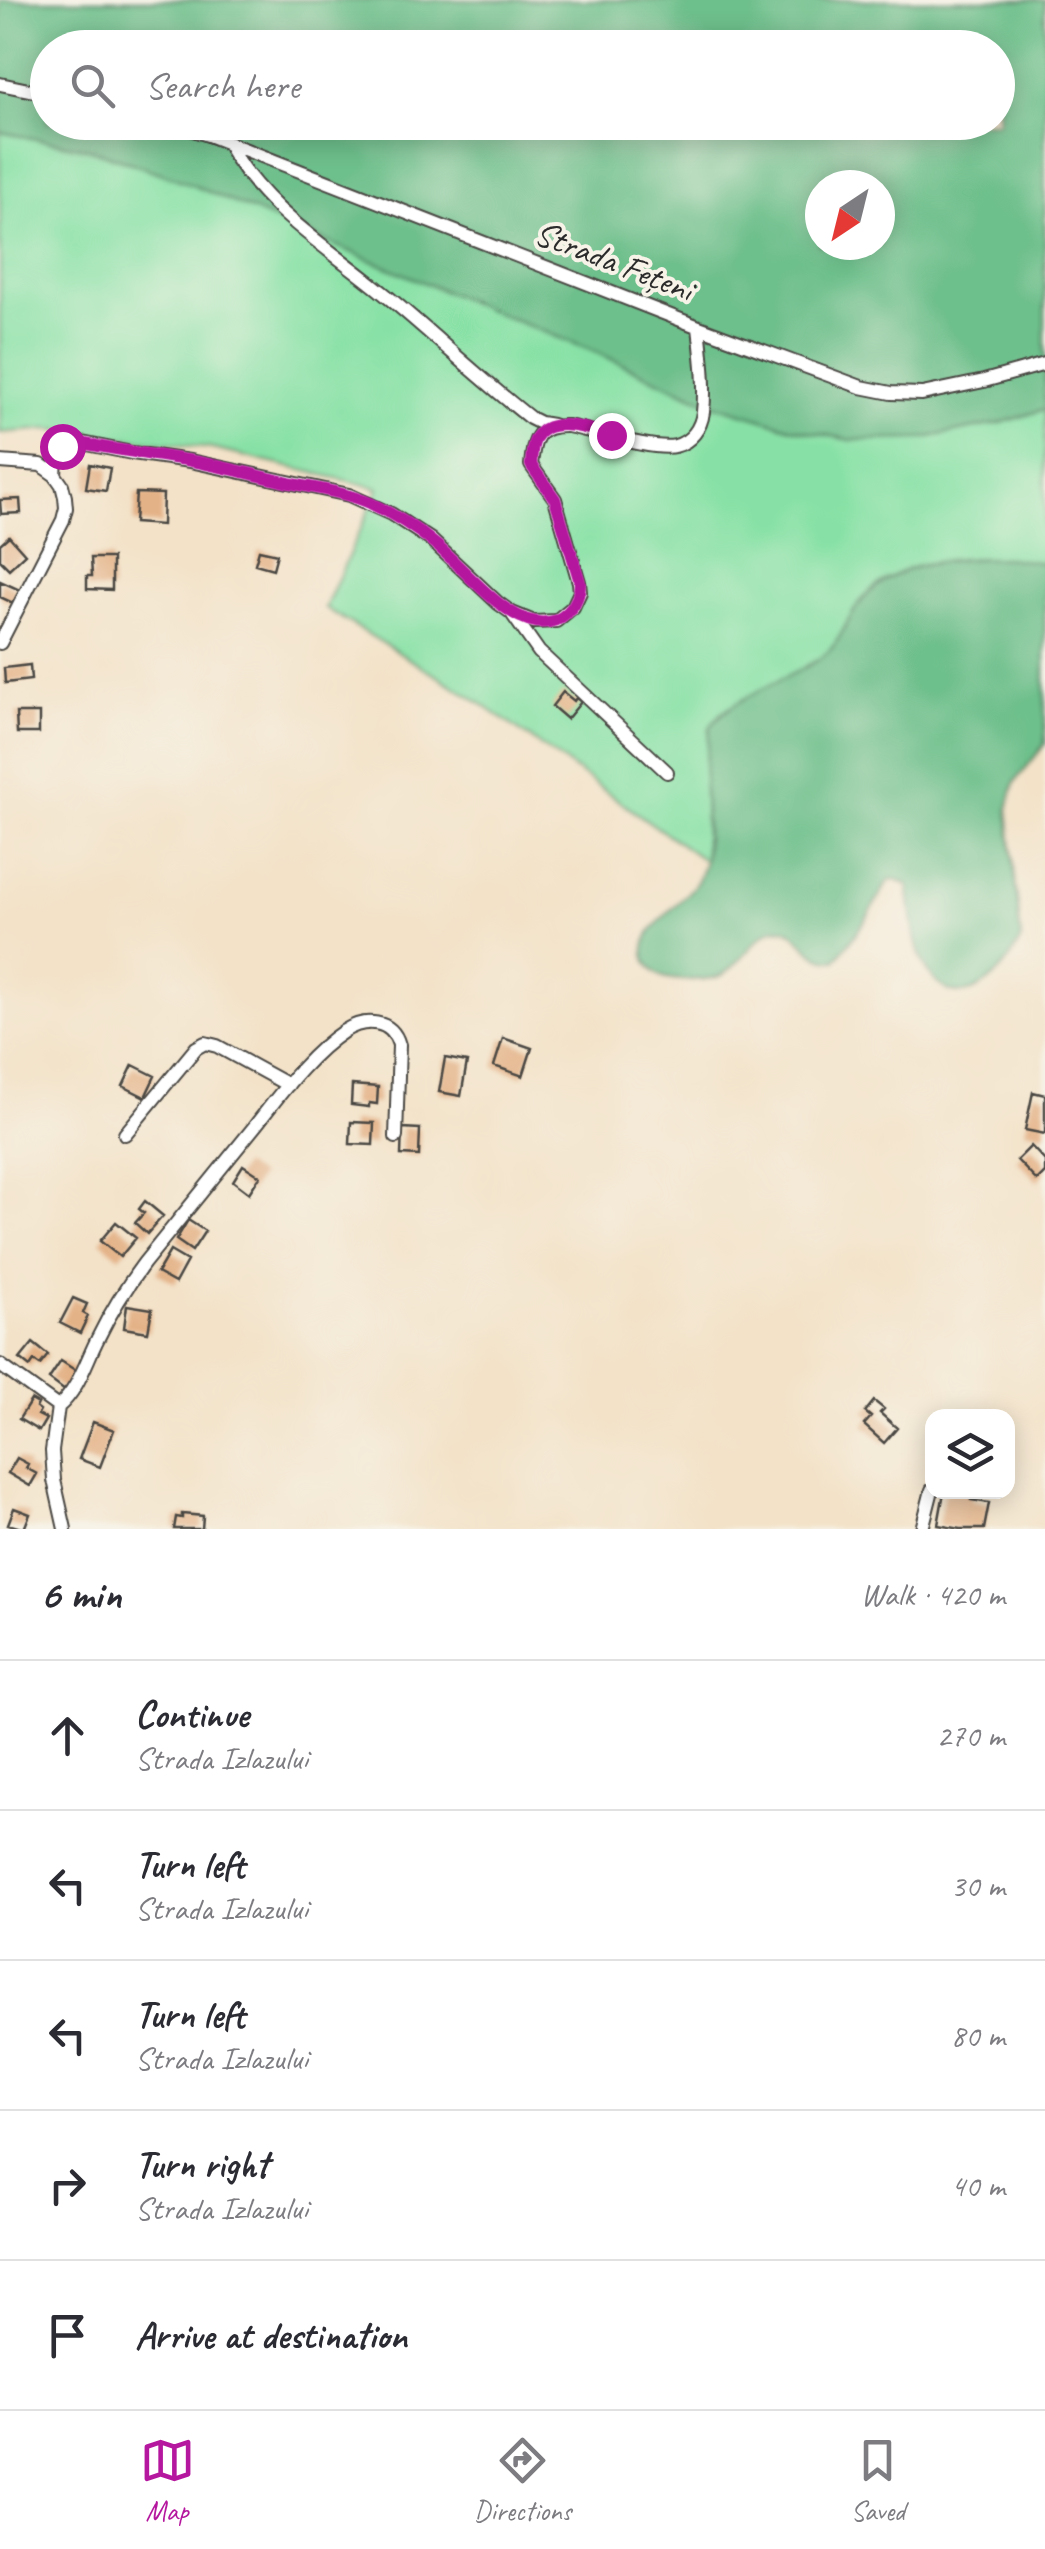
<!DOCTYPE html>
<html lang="en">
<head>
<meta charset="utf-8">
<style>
	:root { --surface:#fff; --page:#f2f2f3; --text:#2b2b33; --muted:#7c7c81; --line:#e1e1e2; --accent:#b5179e }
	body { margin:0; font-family:Caveat,sans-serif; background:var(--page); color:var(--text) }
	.controls { position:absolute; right:30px; bottom:30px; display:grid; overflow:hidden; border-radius:20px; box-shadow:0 5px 25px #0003 }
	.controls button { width:90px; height:90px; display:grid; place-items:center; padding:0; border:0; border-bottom:2px solid var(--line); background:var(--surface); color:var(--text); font:50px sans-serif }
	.compass { position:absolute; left:805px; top:170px; width:90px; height:90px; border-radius:50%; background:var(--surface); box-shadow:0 5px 25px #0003; rotate:215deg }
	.stop { position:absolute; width:30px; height:30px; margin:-22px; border:8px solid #b5179e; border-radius:50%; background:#fff }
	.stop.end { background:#b5179e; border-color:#fff; box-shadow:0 2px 10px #0008 }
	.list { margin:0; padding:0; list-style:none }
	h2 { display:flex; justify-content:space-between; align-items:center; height:130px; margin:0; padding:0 40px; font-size:42px }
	h2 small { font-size:32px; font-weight:400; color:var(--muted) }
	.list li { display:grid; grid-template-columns:65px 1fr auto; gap:30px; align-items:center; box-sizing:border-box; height:150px; padding:0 40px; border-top:2px solid var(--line) }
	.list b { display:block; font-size:38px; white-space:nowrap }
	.list p { margin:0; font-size:32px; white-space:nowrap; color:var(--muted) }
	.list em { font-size:32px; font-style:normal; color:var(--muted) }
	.icon { flex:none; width:55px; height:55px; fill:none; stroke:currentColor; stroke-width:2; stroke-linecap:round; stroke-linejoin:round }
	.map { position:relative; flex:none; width:1045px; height:1529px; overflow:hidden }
	.search { position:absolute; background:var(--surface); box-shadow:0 5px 25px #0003; left:30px; right:30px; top:30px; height:110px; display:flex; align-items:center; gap:25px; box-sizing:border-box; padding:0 35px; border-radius:55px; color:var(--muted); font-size:38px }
	.sheet { height:880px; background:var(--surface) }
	nav { display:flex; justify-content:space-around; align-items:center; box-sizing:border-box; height:140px; border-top:2px solid var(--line); background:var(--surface); font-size:28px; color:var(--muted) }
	nav a { display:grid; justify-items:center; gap:5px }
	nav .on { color:var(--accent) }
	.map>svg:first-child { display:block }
</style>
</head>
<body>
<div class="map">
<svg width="1045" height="1529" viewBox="0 0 1045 1529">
	<rect width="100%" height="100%" fill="#f7f3e8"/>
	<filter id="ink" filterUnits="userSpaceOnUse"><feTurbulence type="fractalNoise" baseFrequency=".01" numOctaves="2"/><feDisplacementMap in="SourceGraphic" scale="20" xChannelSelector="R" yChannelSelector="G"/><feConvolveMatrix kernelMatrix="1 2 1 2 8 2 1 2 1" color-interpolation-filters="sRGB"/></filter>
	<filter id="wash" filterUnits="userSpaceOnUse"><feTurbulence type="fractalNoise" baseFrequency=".0048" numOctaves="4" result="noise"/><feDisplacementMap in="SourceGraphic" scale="40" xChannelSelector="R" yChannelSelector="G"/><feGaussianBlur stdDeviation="2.25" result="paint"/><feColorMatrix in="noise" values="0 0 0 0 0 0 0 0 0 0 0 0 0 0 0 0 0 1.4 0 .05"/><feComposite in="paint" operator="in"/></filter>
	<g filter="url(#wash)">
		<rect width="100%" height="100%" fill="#f3e2c8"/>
		<!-- green -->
		<path fill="#87e1a6" stroke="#598668" stroke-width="2.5" d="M0 132 91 149 181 180 506 317 593 351 710 403 792 428 851 440 1001 423 1045 409V563C987 555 902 552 861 601 848 617 843 638 828 654L720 714 710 728 704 784 705 861 470 696 325 608 379 488 212 449 49 429 0 433Z"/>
		<!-- forest -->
		<path fill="#6dbf8b" stroke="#4c755b" stroke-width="2.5" fill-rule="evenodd" d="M0 0H1045V409L1001 423 919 439 851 440 792 428 710 403 593 351 506 317 180 180 91 149 0 132ZM48 48H998V122H48ZM820 185H880V245H820Z
			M1008 558 1045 563V744L1015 782 1008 809 1021 939C1002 980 954 1023 924 964 912 941 912 910 908 885L894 879 888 882 865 921 836 960C806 962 803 929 779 928 759 928 740 967 720 976 709 980 694 980 682 980 668 979 657 978 649 965 629 933 683 906 698 880 712 854 704 817 704 789 704 769 708 748 710 728 724 702 786 679 813 663 841 647 841 628 859 604 893 559 957 559 1008 558Z"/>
		<g id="blocks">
			<!-- building -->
			<path fill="#e4b287" d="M90 464 110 468 106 491 86 488Z
				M136 493 163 494 162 525 134 523Z
				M20 499 21 513 1 514 0 500Z
				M9 536 25 554 9 569 0 560V544Z
				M259 550 277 554 273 569 255 564Z
				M91 558H112V590L87 589V576H92Z
				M0 581 20 590 13 603 0 597Z
				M30 665 31 680 5 683 4 668Z
				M563 692 574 701 576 698 581 702 567 719 552 706Z
				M16 713H39V733H17Z
				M503 1038 532 1048 523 1076 494 1066Z
				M445 1058 467 1062 461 1096 439 1092Z
				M133 1065 155 1076 145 1097 123 1086Z
				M352 1085 378 1087 377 1104 369 1103V1107L351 1105Z
				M1033 1092 1045 1095V1134L1025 1130Z
				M351 1122 374 1123 373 1145 350 1144Z
				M402 1128 420 1129 419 1156 401 1155Z
				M1031 1146 1045 1161V1173L1037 1181 1017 1160Z
				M243 1165 260 1176 249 1193 233 1181Z
				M145 1201 163 1216 147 1234 135 1223 144 1213 139 1209Z
				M188 1220 205 1231 192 1251 176 1240Z
				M116 1222 136 1238 120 1257 100 1241Z
				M170 1251 187 1261 175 1283 157 1273Z
				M73 1298 87 1304 83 1313 88 1316 80 1333 60 1323Z
				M127 1305 152 1309 148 1332 124 1328Z
				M33 1343 48 1355 40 1365 34 1361 30 1367 20 1359Z
				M61 1361 78 1372 65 1391 49 1379Z
				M31 1400 38 1404 36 1408 40 1411 38 1415 46 1419 39 1431 19 1419Z
				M874 1401 884 1409 880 1413 897 1428 884 1443 864 1425 871 1417 865 1412Z
				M93 1422 114 1430 100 1467 79 1459Z
				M17 1458 28 1464 26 1468 37 1474 30 1486 8 1473Z
				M944 1492H973L971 1500 989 1503 984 1529H960L938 1525Z
				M14 1508 30 1514 24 1529 8 1524Z
				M182 1514 203 1516 202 1529H174L176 1517 182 1518Z"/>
		</g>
	</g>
	<g filter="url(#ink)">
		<use href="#blocks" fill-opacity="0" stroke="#494643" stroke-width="2.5"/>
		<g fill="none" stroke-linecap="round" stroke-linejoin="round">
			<!-- minor casing -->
			<g stroke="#494643" stroke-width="16">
				<path id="minor" d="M0 84 48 94
					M169 122 208 135 699 327 861 387 891 393 922 394 984 381 1045 364
					M227 143C263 209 325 245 382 292 432 333 479 378 530 418L540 423 552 425
					M0 462 41 465 55 475
					M513 615 539 652 667 772
					M0 643 63 520 66 508 65 497 62 485 55 475 56 459 62 446 72 441 132 453 190 461 349 495 391 514 431 540 498 603 512 613 534 622 556 621 573 607 580 592 579 582 555 499 531 465C534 437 537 425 568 426 594 431 652 451 675 446 691 442 701 428 703 412 706 385 702 355 699 327
					M125 1134 196 1048 205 1043 217 1046 288 1085
					M0 1365 58 1407
					M58 1407C79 1389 86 1361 98 1338 111 1311 127 1286 144 1263 181 1217 218 1171 255 1126 281 1093 308 1055 344 1031 365 1018 392 1019 399 1045L396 1137
					M58 1407 52 1451 54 1480 65 1529
					M922 1529 932 1490"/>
			</g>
			<!-- path -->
			<path stroke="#494643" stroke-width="2.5" stroke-dasharray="2.5 8" stroke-linecap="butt" d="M227 127 252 137"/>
			<!-- minor -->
			<use href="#minor" stroke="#fff" stroke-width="12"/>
		</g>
	</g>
	<g fill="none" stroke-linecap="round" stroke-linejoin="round" filter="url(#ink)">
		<!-- route -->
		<path stroke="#b5179e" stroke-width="12" d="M62 446 66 442 72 441C112 450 152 454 192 461 225 467 257 475 289 483 317 489 344 492 370 503 393 514 416 528 435 544 463 567 500 616 536 622 561 626 580 606 580 582L555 499 531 465C532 457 531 448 535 440 547 413 590 430 611 435"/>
	</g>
	<g text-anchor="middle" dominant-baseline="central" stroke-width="8" stroke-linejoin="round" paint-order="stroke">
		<!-- street labels -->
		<g font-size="35" fill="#2b2b2b" stroke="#f7f3e8">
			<text transform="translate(614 261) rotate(21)">Strada Fețeni</text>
		</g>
	</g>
</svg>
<div class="controls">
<button><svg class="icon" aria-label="layers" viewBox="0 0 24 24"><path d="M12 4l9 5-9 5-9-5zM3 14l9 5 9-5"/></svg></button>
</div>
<svg class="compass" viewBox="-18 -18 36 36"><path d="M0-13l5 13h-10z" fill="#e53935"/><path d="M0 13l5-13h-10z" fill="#7c7c81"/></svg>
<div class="stop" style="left:62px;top:446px"></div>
<div class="stop end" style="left:611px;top:435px"></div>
<div class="search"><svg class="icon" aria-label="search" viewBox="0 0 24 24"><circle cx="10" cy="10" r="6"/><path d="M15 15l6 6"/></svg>Search here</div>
</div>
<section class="sheet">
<h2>6 min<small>Walk · 420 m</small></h2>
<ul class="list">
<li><svg class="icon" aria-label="ahead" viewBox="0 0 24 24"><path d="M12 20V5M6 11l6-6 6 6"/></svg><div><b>Continue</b><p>Strada Izlazului</p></div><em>270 m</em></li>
<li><svg class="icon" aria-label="left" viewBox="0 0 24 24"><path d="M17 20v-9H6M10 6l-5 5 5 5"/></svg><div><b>Turn left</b><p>Strada Izlazului</p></div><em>30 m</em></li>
<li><svg class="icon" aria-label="left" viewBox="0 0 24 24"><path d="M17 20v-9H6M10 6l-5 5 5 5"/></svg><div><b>Turn left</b><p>Strada Izlazului</p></div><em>80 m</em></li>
<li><svg class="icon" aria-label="right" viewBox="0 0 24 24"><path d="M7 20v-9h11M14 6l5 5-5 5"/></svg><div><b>Turn right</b><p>Strada Izlazului</p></div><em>40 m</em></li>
<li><svg class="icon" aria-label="arrive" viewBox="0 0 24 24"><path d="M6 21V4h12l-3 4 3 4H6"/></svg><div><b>Arrive at destination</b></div></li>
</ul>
</section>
<nav>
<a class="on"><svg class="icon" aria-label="map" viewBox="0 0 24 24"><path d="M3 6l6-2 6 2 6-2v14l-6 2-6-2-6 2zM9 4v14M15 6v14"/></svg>Map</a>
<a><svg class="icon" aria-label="directions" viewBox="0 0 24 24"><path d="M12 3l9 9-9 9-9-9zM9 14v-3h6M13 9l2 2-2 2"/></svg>Directions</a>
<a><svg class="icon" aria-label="saved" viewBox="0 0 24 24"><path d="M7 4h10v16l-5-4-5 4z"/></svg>Saved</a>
</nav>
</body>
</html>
